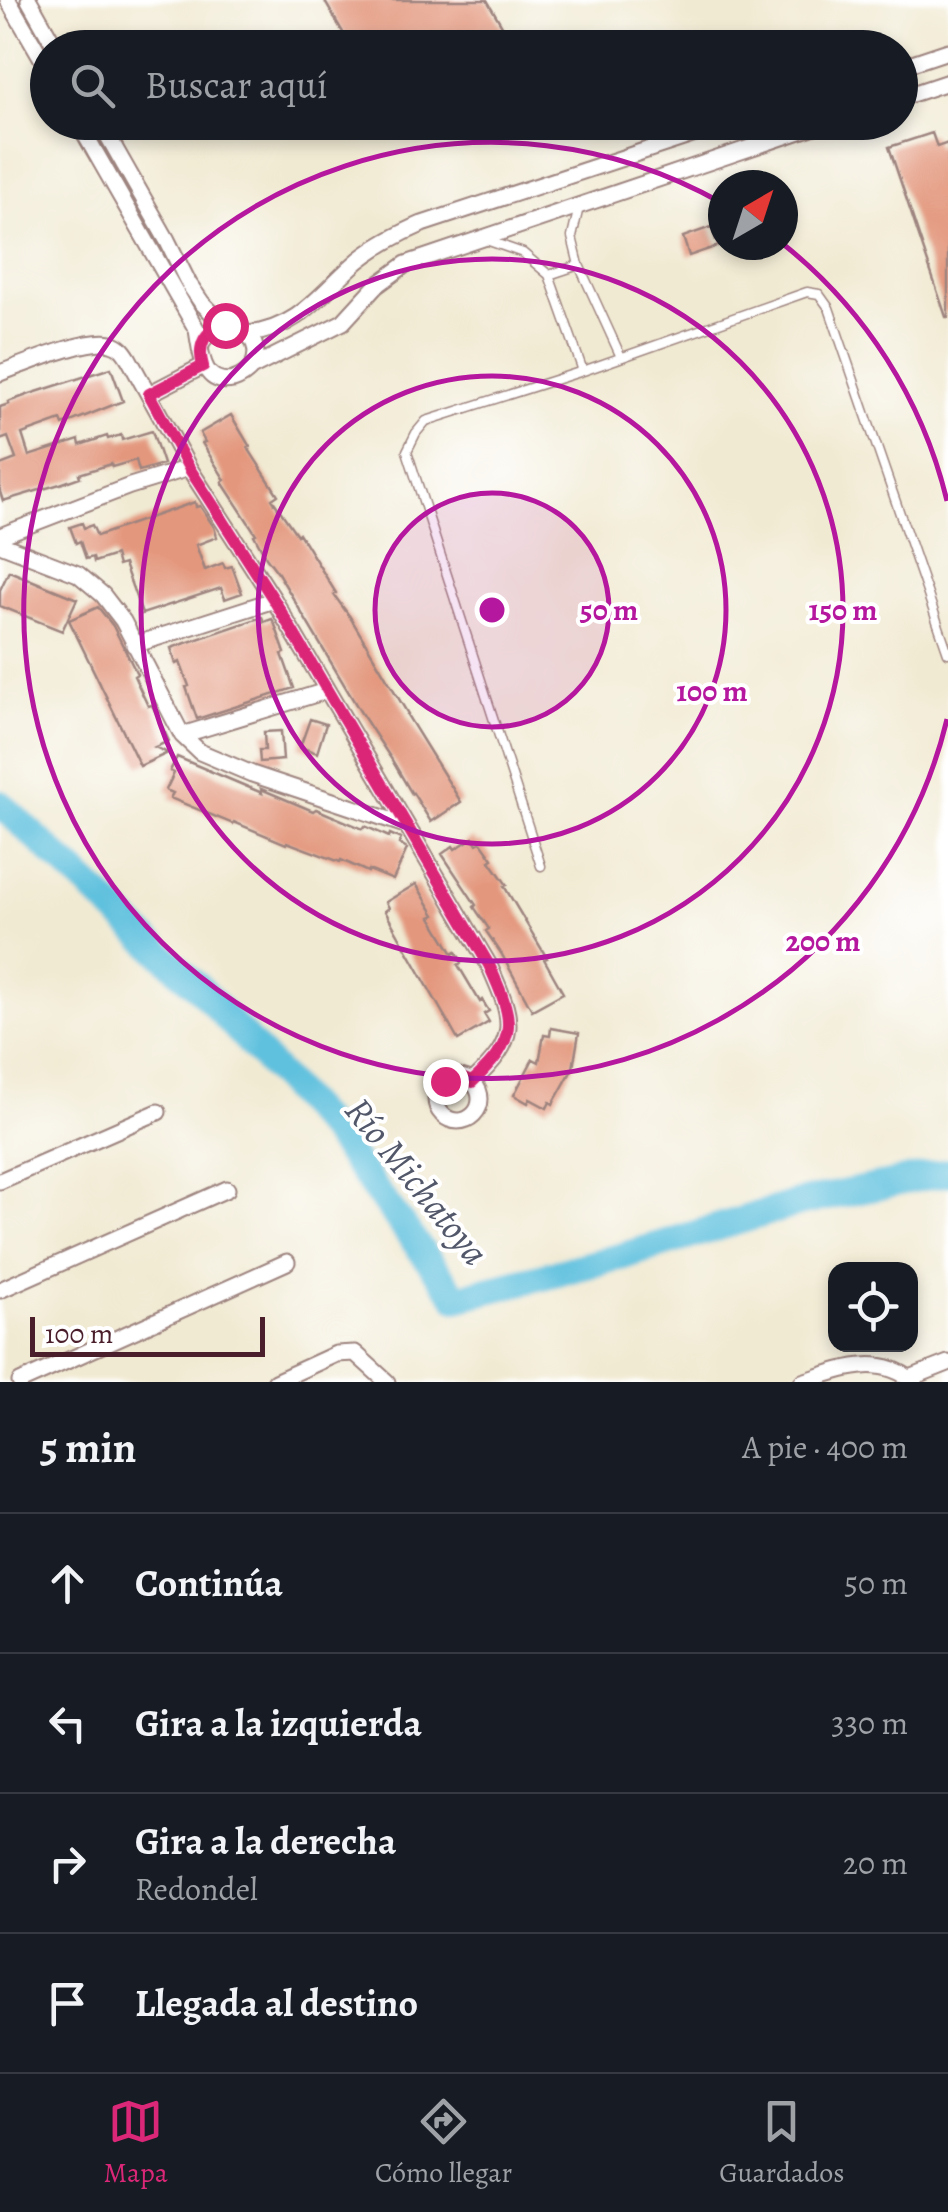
<!DOCTYPE html>
<html lang="es">
<head>
<meta charset="utf-8">
<style>
	:root { --surface:#171b24; --page:#20242c; --text:#f1f3f6; --muted:#9ea1a6; --line:#363941; --accent:#db2777 }
	body { margin:0; font-family:Alegreya,serif; background:var(--page); color:var(--text) }
	.controls { position:absolute; right:30px; bottom:30px; display:grid; overflow:hidden; border-radius:20px; box-shadow:0 5px 15px #0003 }
	.controls button { width:90px; height:90px; display:grid; place-items:center; padding:0; border:0; border-bottom:2px solid var(--line); background:var(--surface); color:var(--text); font:50px sans-serif }
	.compass { position:absolute; left:708px; top:170px; width:90px; height:90px; border-radius:50%; background:var(--surface); box-shadow:0 5px 15px #0003; rotate:39deg }
	.scale { position:absolute; left:30px; bottom:25px; width:235px; box-sizing:border-box; padding-left:10px; border:5px solid #4a1f2b; border-top:0; font-size:28px; line-height:35px; white-space:nowrap; color:#4a1f2b; -webkit-text-stroke:8px #fff; paint-order:stroke }
	.stop { position:absolute; width:30px; height:30px; margin:-22px; border:8px solid #db2777; border-radius:50%; background:#fff }
	.stop.end { background:#db2777; border-color:#fff; box-shadow:0 2px 10px #0008 }
	.list { margin:0; padding:0; list-style:none }
	h2 { display:flex; justify-content:space-between; align-items:center; height:130px; margin:0; padding:0 40px; font-size:42px }
	h2 small { font-size:32px; font-weight:400; color:var(--muted) }
	.list li { display:grid; grid-template-columns:65px 1fr auto; gap:30px; align-items:center; box-sizing:border-box; height:140px; padding:0 40px; border-top:2px solid var(--line) }
	.list b { display:block; font-size:38px; white-space:nowrap }
	.list p { margin:0; font-size:32px; white-space:nowrap; color:var(--muted) }
	.list em { font-size:32px; font-style:normal; color:var(--muted) }
	.icon { flex:none; width:55px; height:55px; fill:none; stroke:currentColor; stroke-width:2; stroke-linecap:round; stroke-linejoin:round }
	.map { position:relative; flex:none; width:948px; height:1382px; overflow:hidden }
	.search { position:absolute; background:var(--surface); box-shadow:0 5px 15px #0003; left:30px; right:30px; top:30px; height:110px; display:flex; align-items:center; gap:25px; box-sizing:border-box; padding:0 35px; border-radius:55px; color:var(--muted); font-size:38px }
	.sheet { height:690px; background:var(--surface) }
	nav { display:flex; justify-content:space-around; align-items:center; box-sizing:border-box; height:140px; border-top:2px solid var(--line); background:var(--surface); font-size:28px; color:var(--muted) }
	nav a { display:grid; justify-items:center; gap:5px }
	nav .on { color:var(--accent) }
	.map>svg:first-child { display:block }
</style>
</head>
<body>
<div class="map">
<svg width="948" height="1382" viewBox="0 0 948 1382">
	<rect width="100%" height="100%" fill="#fff"/>
	<filter id="ink" filterUnits="userSpaceOnUse"><feTurbulence type="fractalNoise" baseFrequency=".01" numOctaves="2"/><feDisplacementMap in="SourceGraphic" scale="20" xChannelSelector="R" yChannelSelector="G"/><feConvolveMatrix kernelMatrix="1 2 1 2 8 2 1 2 1" color-interpolation-filters="sRGB"/></filter>
	<filter id="wash" filterUnits="userSpaceOnUse"><feTurbulence type="fractalNoise" baseFrequency=".0048" numOctaves="4" result="noise"/><feDisplacementMap in="SourceGraphic" scale="40" xChannelSelector="R" yChannelSelector="G"/><feGaussianBlur stdDeviation="2.25" result="paint"/><feColorMatrix in="noise" values="0 0 0 0 0 0 0 0 0 0 0 0 0 0 0 0 0 1.4 0 .05"/><feComposite in="paint" operator="in"/></filter>
	<g filter="url(#wash)">
		<rect width="100%" height="100%" fill="#f1ead3"/>
		<g fill="none" stroke-linecap="round" stroke-linejoin="round">
			<!-- river -->
			<path stroke="#60c1de" stroke-width="28" d="M0 804 201 990 334 1135 457 1298 623 1256 798 1203 948 1172"/>
		</g>
		<g id="blocks">
			<!-- building -->
			<path fill="#e3977d" d="M324 0H487L515 48H352Z
				M932 133 937 147 948 143V317H946L889 147Z
				M711 227 718 246 689 256 683 237Z
				M111 368 123 401 63 425 61 420 22 434 29 456 79 440 80 445 107 436 108 439 121 435 122 440 152 431 163 464 139 471 136 460 112 467 111 464 79 474 80 477 60 484 3 501 0 492V465L16 459 8 437 0 440V407L9 404 8 402 30 394Z
				M231 415 250 447 248 448 278 495 272 499 297 535 299 533 336 593 334 595 350 617 408 714 407 715 461 802 431 822 413 793 412 794 392 760 361 713 278 573 266 557 254 535 256 534 222 482 225 480 202 443 205 442 200 433Z
				M195 502 196 507 200 506 214 527 217 537 196 545 205 570 223 563 225 568 232 566 242 593 225 599 221 588 142 614 124 564 118 566 115 555 94 562 93 557 86 559 80 541 76 543 70 527 82 523 84 528 92 525 97 536Z
				M9 571 77 599 62 631 0 606V590Z
				M98 607 113 626 137 674 134 676 148 706 152 705 169 741 155 747 168 753 140 766 69 620Z
				M262 617 264 622 272 619 274 622 285 653 282 654 294 688 197 719 186 687 189 686 180 662 176 664 171 648Z
				M310 719 326 724 317 753 300 747Z
				M281 731 283 760 260 762 259 750H265L264 732Z
				M177 757 262 793 261 789 313 811 316 809 363 829 365 826 389 837 390 834 401 839 399 844 407 849 393 880 369 870 368 872 341 860 340 862 287 842 286 844 234 822 233 824 170 798 173 793 166 790 174 773 170 771Z
				M473 838 477 844 481 842 493 859 490 861 507 885 504 886 547 958 544 959 563 993 532 1010 501 953 486 931 489 929 474 907 476 905 442 854 453 846 455 849Z
				M416 884 435 915 431 917 453 954 456 952 462 962 458 965 480 1002 482 1000 489 1011 484 1014 489 1022 458 1040 385 911 389 908 386 902Z
				M551 1028 579 1033 573 1068 553 1104 550 1102 547 1108 530 1099 528 1103 514 1095 533 1059 539 1062 544 1035 550 1036Z"/>
		</g>
	</g>
	<g filter="url(#ink)">
		<use href="#blocks" fill-opacity="0" stroke="#9e847f" stroke-width="2.5"/>
		<g fill="none" stroke-linecap="round" stroke-linejoin="round">
			<!-- lane casing -->
			<g stroke="#9e847f" stroke-width="11">
				<path id="lane" d="M579 207 572 237 579 265 621 357
					M486 240 523 253 549 275 583 371
					M549 275 579 265
					M541 866 407 451 416 433 426 421 583 371 807 292 819 294 829 308 948 653"/>
			</g>
			<!-- street casing -->
			<g stroke="#9e847f" stroke-width="19">
				<path id="street" d="M8 0 48 69
					M29 0 56 48
					M900 67 948 51
					M900 98 948 82
					M78 122 197 330C201 351 201 386 233 380 240 378 247 373 252 367 271 333 215 304 200 348
					M100 122 167 240 189 284 202 303 216 317 232 325
					M248 334C301 328 322 291 359 260 378 245 399 234 422 224L732 122
					M251 368 343 322 376 286 406 264 827 122
					M0 373C25 364 88 337 111 343 121 346 124 351 129 359L189 468 274 600 489 965C514 1021 520 1038 472 1082
					M149 394 203 366
					M0 536 130 486 189 468
					M0 544 78 574 103 595 123 621 182 735 200 752 252 774 405 825
					M134 645 274 600
					M182 735 326 691
					M436 1099a22 22 0 1 1 44 0a22 22 0 1 1-44 0Z
					M0 1181 158 1112
					M0 1290 227 1189
					M910 1378 948 1363
					M20 1382 287 1262
					M275 1382 336 1354 355 1353 387 1382
					M802 1382C841 1370 878 1352 914 1382"/>
			</g>
			<!-- lane -->
			<use href="#lane" stroke="#fff" stroke-width="8"/>
			<!-- street -->
			<use href="#street" stroke="#fff" stroke-width="15"/>
		</g>
	</g>
	<g fill="none" stroke-linecap="round" stroke-linejoin="round" filter="url(#ink)">
		<!-- route -->
		<path stroke="#db2777" stroke-width="12" d="M225 325C204 330 197 346 203 366L149 394 189 468 274 600 489 965C514 1020 520 1038 472 1082L459 1077 445 1081"/>
	</g>
	<!-- distance rings -->
	<circle cx="492" cy="610" r="117" fill="#b5179e" fill-opacity=".12"/>
	<g fill="none" stroke="#b5179e" stroke-width="5">
		<circle cx="492" cy="610" r="117"/>
		<circle cx="492" cy="610" r="234"/>
		<circle cx="492" cy="610" r="351"/>
		<path d="M947 719A468 468 0 1 1 722 203M783 244A468 468 0 0 1 947 501"/>
	</g>
	<g text-anchor="middle" dominant-baseline="central" stroke-width="8" stroke-linejoin="round" paint-order="stroke">
		<!-- water labels -->
		<g font-size="38" font-style="italic" fill="#52586a" stroke="#fff">
			<text transform="translate(417 1181) rotate(51)">Río Michatoya</text>
		</g>
	</g>
	<circle cx="492" cy="610" r="15" fill="#b5179e" stroke="#fff" stroke-width="5"/>
	<g font-size="30" text-anchor="middle" font-weight="bold" fill="#b5179e" stroke="#fff" stroke-width="8" stroke-linejoin="round" paint-order="stroke">
		<text x="609" y="620">50 m</text>
		<text x="843" y="620">150 m</text>
		<text x="712" y="701">100 m</text>
		<text x="823" y="951">200 m</text>
	</g>
</svg>
<div class="controls">
<button><svg class="icon" aria-label="locate" viewBox="0 0 24 24"><circle cx="12" cy="12" r="6"/><path d="M12 2v4M12 18v4M2 12h4M18 12h4"/></svg></button>
</div>
<svg class="compass" viewBox="-18 -18 36 36"><path d="M0-13l5 13h-10z" fill="#e53935"/><path d="M0 13l5-13h-10z" fill="#9ea1a6"/></svg>
<div class="scale">100 m</div>
<div class="stop" style="left:225px;top:325px"></div>
<div class="stop end" style="left:445px;top:1081px"></div>
<div class="search"><svg class="icon" aria-label="search" viewBox="0 0 24 24"><circle cx="10" cy="10" r="6"/><path d="M15 15l6 6"/></svg>Buscar aquí</div>
</div>
<section class="sheet">
<h2>5 min<small>A pie · 400 m</small></h2>
<ul class="list">
<li><svg class="icon" aria-label="ahead" viewBox="0 0 24 24"><path d="M12 20V5M6 11l6-6 6 6"/></svg><div><b>Continúa</b></div><em>50 m</em></li>
<li><svg class="icon" aria-label="left" viewBox="0 0 24 24"><path d="M17 20v-9H6M10 6l-5 5 5 5"/></svg><div><b>Gira a la izquierda</b></div><em>330 m</em></li>
<li><svg class="icon" aria-label="right" viewBox="0 0 24 24"><path d="M7 20v-9h11M14 6l5 5-5 5"/></svg><div><b>Gira a la derecha</b><p>Redondel</p></div><em>20 m</em></li>
<li><svg class="icon" aria-label="arrive" viewBox="0 0 24 24"><path d="M6 21V4h12l-3 4 3 4H6"/></svg><div><b>Llegada al destino</b></div></li>
</ul>
</section>
<nav>
<a class="on"><svg class="icon" aria-label="map" viewBox="0 0 24 24"><path d="M3 6l6-2 6 2 6-2v14l-6 2-6-2-6 2zM9 4v14M15 6v14"/></svg>Mapa</a>
<a><svg class="icon" aria-label="directions" viewBox="0 0 24 24"><path d="M12 3l9 9-9 9-9-9zM9 14v-3h6M13 9l2 2-2 2"/></svg>Cómo llegar</a>
<a><svg class="icon" aria-label="saved" viewBox="0 0 24 24"><path d="M7 4h10v16l-5-4-5 4z"/></svg>Guardados</a>
</nav>
</body>
</html>
